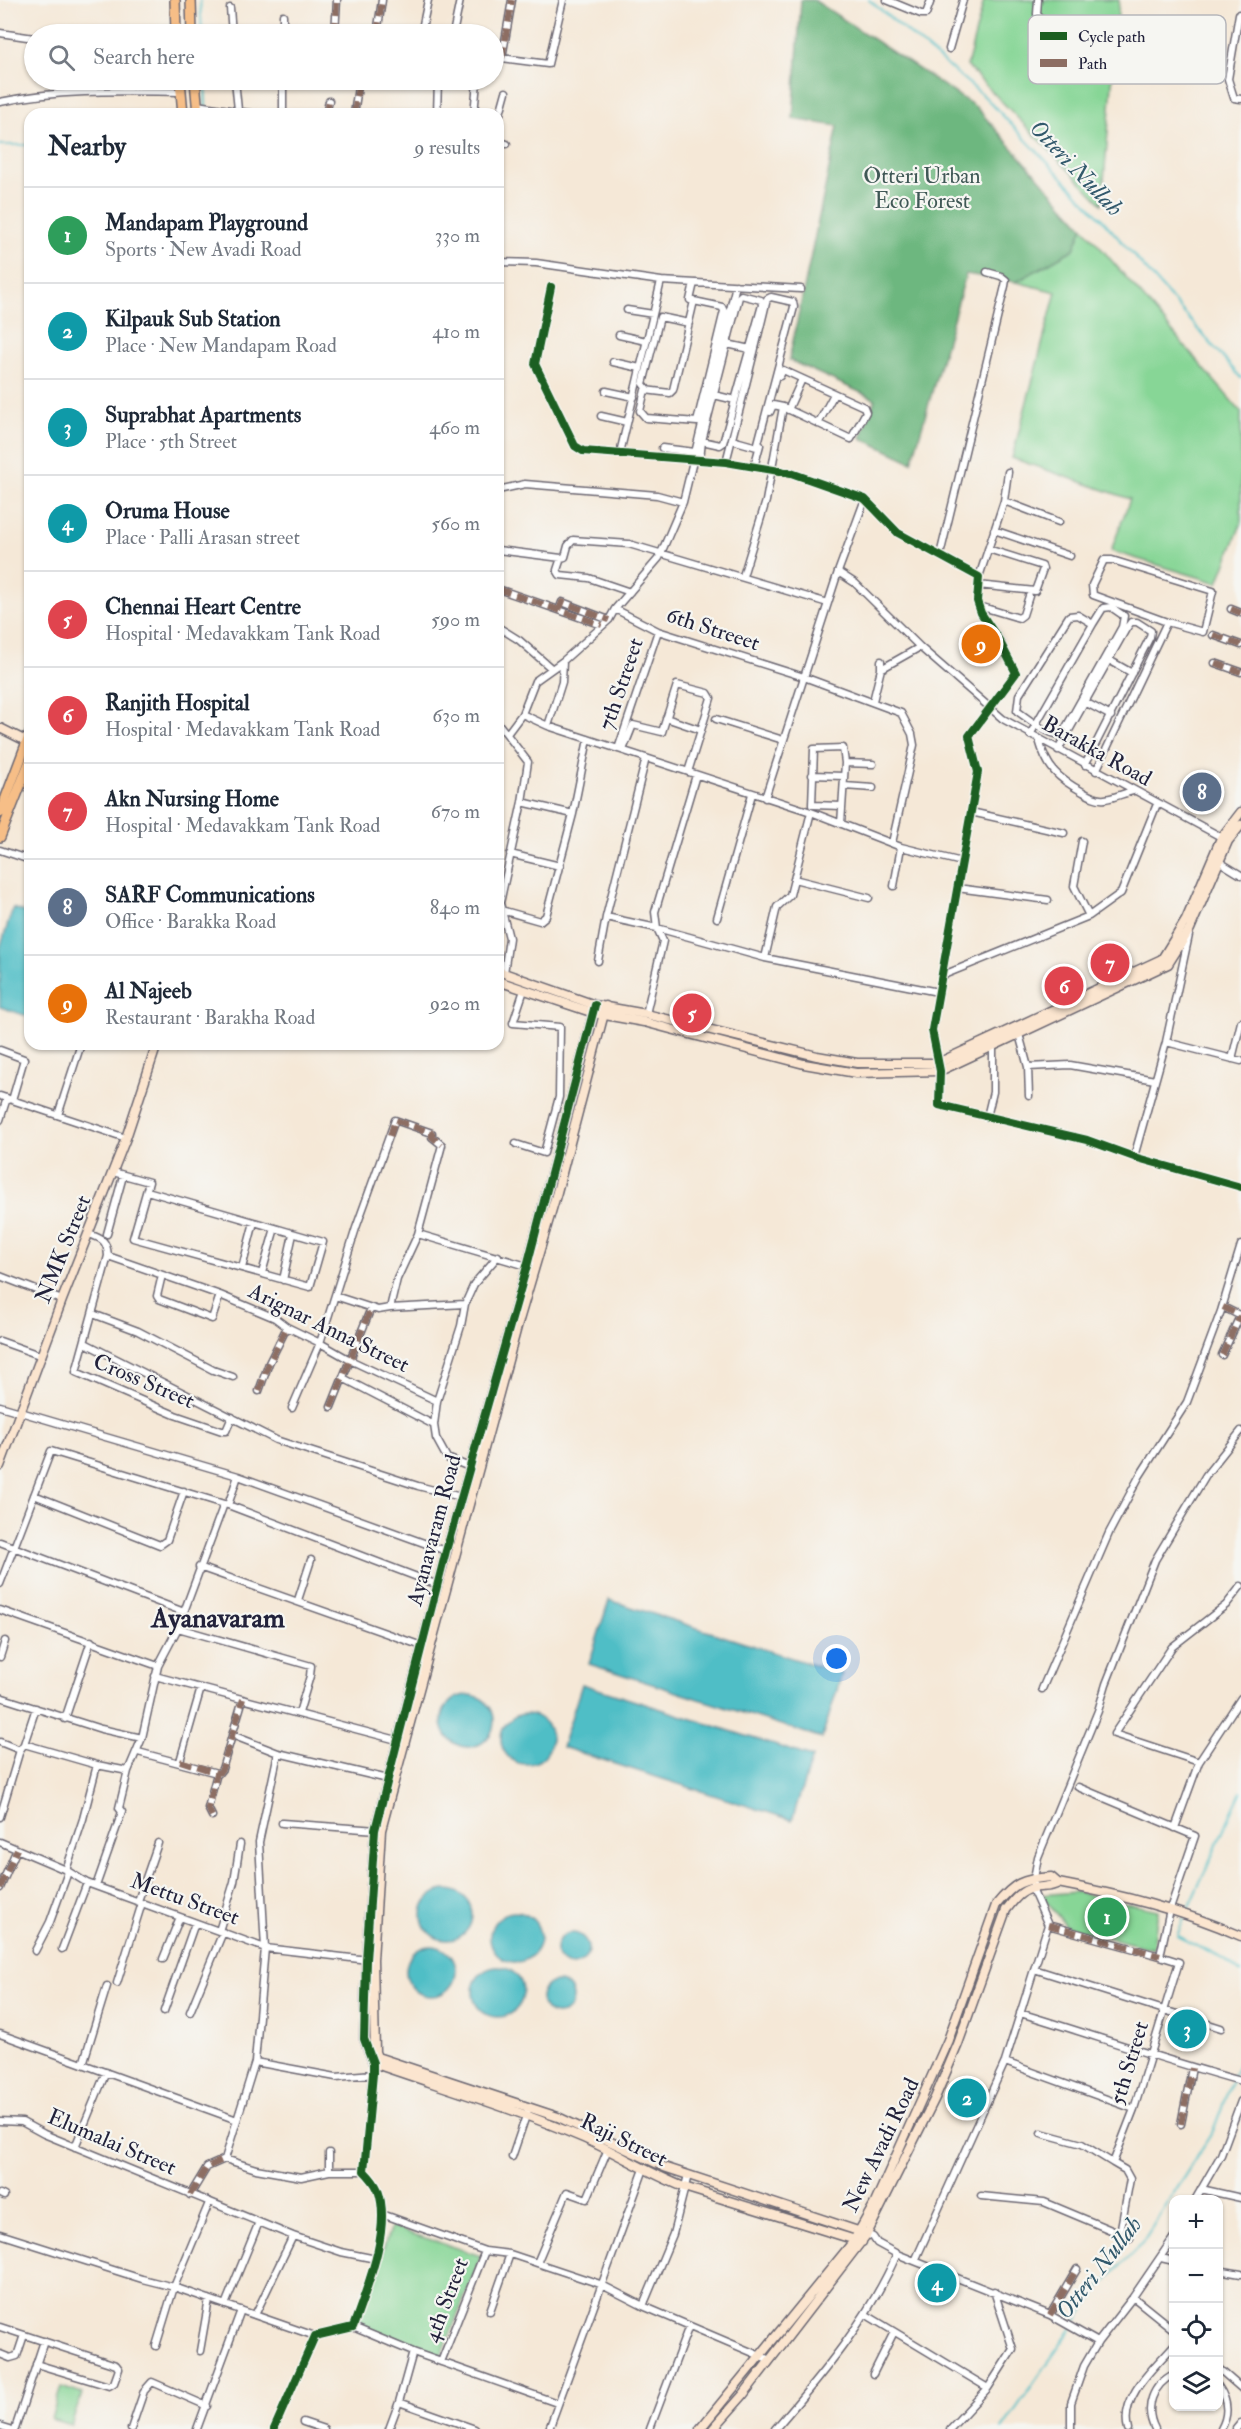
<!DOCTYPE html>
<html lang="en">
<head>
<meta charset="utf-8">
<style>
	:root { --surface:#fff; --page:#f2f2f3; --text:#1f2937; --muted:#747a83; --line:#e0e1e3; --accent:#2563eb }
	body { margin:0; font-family:"IM FELL Double Pica",serif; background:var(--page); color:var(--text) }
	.controls { position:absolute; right:18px; bottom:18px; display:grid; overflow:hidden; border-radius:12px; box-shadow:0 2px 4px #0004 }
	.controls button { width:54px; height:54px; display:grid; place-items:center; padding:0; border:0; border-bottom:2px solid var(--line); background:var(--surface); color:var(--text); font:30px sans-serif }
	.you { position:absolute; left:837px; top:1659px; width:21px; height:21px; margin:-15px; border:4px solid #fff; border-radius:50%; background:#1a73e8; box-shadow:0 0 0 9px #1a73e833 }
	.badge { display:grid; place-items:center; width:39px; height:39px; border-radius:50%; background:var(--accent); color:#fff; font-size:20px; font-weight:700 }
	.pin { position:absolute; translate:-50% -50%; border:3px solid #fff; box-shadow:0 2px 6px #0006 }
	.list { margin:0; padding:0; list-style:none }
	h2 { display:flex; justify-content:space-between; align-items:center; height:78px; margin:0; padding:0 24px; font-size:26px }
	h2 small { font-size:20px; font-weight:400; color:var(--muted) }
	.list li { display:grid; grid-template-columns:39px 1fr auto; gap:18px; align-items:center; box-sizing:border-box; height:96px; padding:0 24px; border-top:2px solid var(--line) }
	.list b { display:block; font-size:22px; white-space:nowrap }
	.list p { margin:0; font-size:20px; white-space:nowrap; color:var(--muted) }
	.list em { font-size:20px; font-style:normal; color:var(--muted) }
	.icon { flex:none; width:33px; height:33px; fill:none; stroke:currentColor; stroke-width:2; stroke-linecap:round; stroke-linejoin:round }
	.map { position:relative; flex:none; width:1241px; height:2429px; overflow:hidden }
	.search { position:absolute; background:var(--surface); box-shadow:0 2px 4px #0004; left:24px; top:24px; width:480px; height:66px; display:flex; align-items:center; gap:15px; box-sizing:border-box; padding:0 21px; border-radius:33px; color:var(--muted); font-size:22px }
	.panel { position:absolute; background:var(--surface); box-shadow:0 2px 4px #0004; left:24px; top:108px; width:480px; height:942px; border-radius:18px }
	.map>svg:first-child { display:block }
</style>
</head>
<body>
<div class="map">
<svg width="1241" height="2429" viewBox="0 0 1241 2429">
	<rect width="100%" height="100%" fill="#f6f6f2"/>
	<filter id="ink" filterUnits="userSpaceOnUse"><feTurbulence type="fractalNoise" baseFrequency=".0167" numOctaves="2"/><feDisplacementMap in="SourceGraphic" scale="12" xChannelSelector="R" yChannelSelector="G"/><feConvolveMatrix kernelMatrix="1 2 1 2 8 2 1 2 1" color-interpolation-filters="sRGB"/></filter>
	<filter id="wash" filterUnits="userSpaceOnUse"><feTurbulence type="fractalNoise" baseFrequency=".008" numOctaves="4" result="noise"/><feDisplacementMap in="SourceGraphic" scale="24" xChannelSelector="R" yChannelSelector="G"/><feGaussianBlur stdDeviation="1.35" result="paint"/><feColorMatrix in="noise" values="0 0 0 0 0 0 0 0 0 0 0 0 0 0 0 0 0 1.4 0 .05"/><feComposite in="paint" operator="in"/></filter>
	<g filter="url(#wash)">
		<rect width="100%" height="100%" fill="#f5e8d7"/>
		<!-- green -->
		<path fill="#87d696" stroke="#547c68" stroke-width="1.5" d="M984 0H1119L1102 204 967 66Z
			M1083 227 1241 412V524L1218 583 1111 551 1130 499 1012 458 1056 292 1016 282 1074 249Z
			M1076 1892 1158 1910 1153 1949 1066 1926 1041 1895Z
			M391 2227 481 2256 441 2357 355 2325Z
			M61 2387 82 2394 71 2425 51 2419Z"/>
		<!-- forest -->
		<path fill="#6db77f" stroke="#486c5d" stroke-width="1.5" d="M801 0H814L976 107 1083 227 1074 249 1016 282 966 274 912 462 861 438 875 399 789 360 838 126 793 119Z"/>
		<!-- water -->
		<path fill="#50bec6" stroke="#397080" stroke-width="1.5" d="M13 908 30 914V1017L0 1007V948Z
			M609 1600 842 1674 822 1738 589 1664Z
			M582 1684 812 1757 792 1820 562 1747Z
			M442 1721a26 26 0 1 1 52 0a26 26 0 1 1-52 0Z
			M501 1739a25 25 0 1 1 50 0a25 25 0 1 1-50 0Z
			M422 1915a25 25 0 1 1 50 0a25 25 0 1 1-50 0Z
			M490 1937a25 25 0 1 1 50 0a25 25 0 1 1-50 0Z
			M556 1949a16 16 0 1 1 32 0a16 16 0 1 1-32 0Z
			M406 1971a25 25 0 1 1 50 0a25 25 0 1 1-50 0Z
			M473 1992a25 25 0 1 1 50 0a25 25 0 1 1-50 0Z
			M541 1998a16 16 0 1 1 32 0a16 16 0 1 1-32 0Z"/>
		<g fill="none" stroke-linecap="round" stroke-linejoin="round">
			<!-- stream -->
			<path stroke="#50bec6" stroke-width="2" d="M200 0 202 34
				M869 0 985 97 1100 217 1241 378
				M205 80 206 114
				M0 145H30
				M1186 1913 1241 1792
				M1184 1918 1177 1936 1225 1960 1241 1973
				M1002 2429 1101 2286 1142 2243 1213 2131 1241 2056"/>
		</g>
	</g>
	<g filter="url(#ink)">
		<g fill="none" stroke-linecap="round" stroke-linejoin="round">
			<!-- street casing -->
			<g stroke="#6c6772" stroke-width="9">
				<path id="street" d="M887 0 921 14H926L931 0
					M1038 0 1037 14 1060 43
					M230 8 232 34
					M1241 14H1239L1228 79 1234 98 1241 99
					M283 15V34
					M0 33 34 38
					M335 33 337 0
					M377 34 382 0
					M421 34 428 0
					M453 34 460 0
					M949 49 963 0
					M494 57 548 64 563 0
					M502 58 512 0
					M235 80 238 110
					M283 80V114
					M0 102C59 89 121 91 182 92
					M197 105 255 114
					M326 114 329 101
					M354 114 359 80
					M437 114 438 80
					M474 114 477 82
					M498 121 506 92
					M498 141 507 144
					M498 262 536 263 661 281 801 289
					M551 287 535 364 575 446 583 451 726 462 791 473 865 499 898 533 979 577 977 601 981 613 1000 642 1016 673 969 736 978 772 932 1030 940 1071 939 1105 1087 1140 1134 1157 1241 1187
					M694 301 722 307 724 311 697 422 646 418 640 411 645 390 670 393 673 390 694 301 690 300 694 283
					M627 310 653 314
					M619 335 646 341
					M727 344 750 349
					M613 362 640 368
					M647 389 643 384 660 317 689 323
					M606 391 634 397
					M714 395 735 400
					M788 410 802 379
					M770 412 773 405 783 407 851 439 866 412 864 407 783 370 780 376
					M601 416 627 422
					M818 424 834 394
					M662 448 695 452
					M620 453 661 281
					M700 460 702 441 739 297 741 295 761 300 762 305 723 443 720 445 702 441
					M726 462C740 408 754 354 767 299L771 297 793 302 794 307 757 447 732 440
					M754 467 760 445
					M498 490 525 484 657 495 683 502
					M1004 501 1059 522
					M994 530 1070 556
					M498 550 561 558 557 570 560 575 589 578 630 592
					M940 555 1005 286 1006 280 1001 276 987 272
					M561 558 565 557 568 546 573 540 629 544 828 603
					M1104 560H1112L1213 591 1203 632 1167 622 1093 595 1092 585Z
					M838 572 855 583 920 647 1003 719 1223 838
					M743 576 766 501 783 407
					M979 577 1004 501 1008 472
					M978 585 1035 591 1043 569 1042 566 988 549
					M498 589 602 625
					M979 606 1019 618 1023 615 1029 596
					M615 609 658 631 804 677 901 713 912 734 914 745 892 843
					M1231 609 1241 613
					M559 610 562 602 609 620
					M498 627 519 640 551 668
					M1213 635 1241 645
					M1109 660 1132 673
					M1215 663 1241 672
					M881 669 920 647
					M873 701 881 669V661
					M1085 702 1111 716
					M522 714 548 726 811 812 901 847 962 862
					M666 718 701 730
					M716 719 783 740
					M498 723 528 762 522 802 500 903 509 938 504 973
					M548 726 562 682 563 661
					M507 734 522 714 535 681 563 661 609 620 615 609 659 558 683 502 736 285
					M1030 735 1036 724 1093 624 1103 608 1111 607 1124 616 1122 627 1065 729 1060 735C1045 733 1030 720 1017 711L1019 695 1069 616 1078 615 1093 624
					M1039 740C1047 768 1057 778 1083 792 1090 796 1097 800 1105 799 1114 798 1124 793 1133 791
					M618 749 658 631
					M623 750 633 725 662 732 677 685 708 693 711 698 688 772
					M1058 750 1126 629 1131 622H1137L1151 631 1150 637 1085 765
					M845 763 873 764
					M1096 771 1167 622
					M812 775 843 776
					M844 786 873 788
					M765 798 838 572 865 499
					M522 802 573 814
					M971 812 1064 833
					M841 824 845 763 843 748 814 749 812 805 842 806
					M1082 841 1074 886 1089 916
					M0 850 30 860
					M510 854 560 866
					M1218 861 1241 875
					M794 879 869 898
					M894 886 901 847
					M957 888 1048 900
					M501 910 540 921 546 916 573 814 588 739
					M606 917 657 928 765 958 938 992
					M717 918 752 794
					M765 958 777 907 790 895 811 812
					M598 961 606 917 646 758
					M941 976 1089 916 1121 893 1157 804
					M646 1014 663 941 657 928 655 912 696 775
					M1019 1034 1028 1067 1029 1096
					M1166 1042 1241 1061
					M0 1050 24 1059 12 1100
					M1232 1059 1241 1022
					M1028 1067 1070 1065 1155 1080
					M0 1096 126 1138
					M58 1115 81 1044
					M987 1117 993 1092V1045
					M0 1120 7 1098
					M516 1144 544 1153 559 1097 560 1027 513 1023 524 990
					M1134 1157 1166 1042 1189 935
					M113 1172 149 1182 133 1238 310 1287 323 1242 147 1191
					M89 1234C103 1239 107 1241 108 1256L76 1372 175 1415 222 1431H226L232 1417
					M107 1234 123 1176
					M108 1256 220 1295 275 1318 287 1327 320 1343 350 1360 437 1401
					M242 1268 254 1222
					M262 1273 275 1228
					M162 1275 157 1296 159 1299 212 1319 220 1295
					M0 1276 62 1300
					M283 1280 293 1234
					M335 1296 378 1310 390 1308 465 1304
					M1223 1307 1241 1316
					M390 1308 397 1279 418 1234 527 1266
					M93 1314 138 1331 213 1370 233 1377
					M0 1341 42 1356
					M85 1343 276 1440 418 1486 461 1497
					M1222 1355 1240 1316
					M343 1378 434 1425
					M259 1391 269 1363 287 1327
					M0 1406 238 1476 446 1551
					M331 1407 371 1308
					M292 1408 320 1343 356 1228 395 1120 432 1133V1137L442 1145 418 1234
					M472 1468 447 1458 436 1438 434 1425 437 1401 461 1326 465 1304 474 1284 498 1256
					M34 1495 160 1545 167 1540 184 1491
					M228 1505 438 1585
					M0 1542 184 1612
					M199 1567 422 1646
					M0 1584 51 1451 224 1504
					M298 1600 311 1560
					M0 1610 158 1666
					M178 1628 311 1666 310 1676 299 1713
					M0 1657 5 1641
					M155 1676 397 1740
					M1042 1689 1109 1533 1139 1477 1187 1402 1221 1311 1241 1245
					M0 1697 101 1729 142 1738
					M65 1719 91 1641
					M232 1735 278 1753 388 1779
					M0 1742 20 1750
					M24 1744 97 1765 128 1771 142 1738 158 1666 178 1628 224 1504 228 1505 238 1476
					M138 1752 217 1773 208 1808 212 1816
					M180 1761 201 1688
					M1199 1762 1114 1734 1172 1647 1226 1605 1241 1586
					M218 1774 222 1769 243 1699
					M1078 1787 1195 1836 1170 1909 1160 1956 1179 1962 1134 2109 1113 2163 1125 2170 1130 2179 1120 2233
					M0 1817 20 1750 24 1744 36 1708
					M282 1823 377 1830
					M1175 1828 1199 1762 1241 1698
					M0 1842 66 1870 87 1883 265 1948 368 1960
					M66 1870 83 1819 97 1765
					M96 1886 122 1812 119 1808 128 1771
					M0 1888 17 1849
					M138 1901 158 1843
					M1048 1925 1160 1956
					M219 1931 234 1882 240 1844
					M62 1949 87 1883
					M35 1951 50 1922 68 1872
					M163 1959 180 1917
					M1034 1969 1221 2028
					M117 1983 142 1903
					M164 2011 195 1923
					M190 2012 223 1932
					M1020 2013C1093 2035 1167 2061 1241 2081
					M0 2034 237 2120
					M255 2062 336 2077 373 2074
					M1005 2062 1134 2109
					M83 2064 107 1986
					M0 2121 22 2122 44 2134 293 2236 341 2252 376 2259
					M1181 2124 1192 2068
					M1041 2133 1082 2144 1113 2163
					M75 2147 106 2072
					M512 2157 529 2107
					M225 2159 255 2062 265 1948 259 1842 278 1753
					M329 2171V2153
					M1201 2189 1241 2198
					M0 2194 4 2196
					M190 2195 207 2167 225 2159 256 2169 301 2177 329 2171H364
					M981 2196 1044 2202 1130 2238
					M1195 2200 1221 2155 1241 2101
					M382 2214 485 2251 510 2254 600 2284 643 2306 770 2360
					M0 2234 142 2279 174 2287 315 2336
					M867 2234 873 2237 877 2243 897 2254 1050 2315 1098 2342
					M1161 2258 1174 2261
					M915 2261 1005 2062 1048 1925 1032 1889 1038 1857 1098 1711 1106 1684 1155 1560 1206 1475 1241 1431
					M537 2263 567 2192 587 2199 608 2149
					M1218 2270 1241 2274
					M1133 2297 1174 2330
					M225 2305 259 2222
					M643 2306 673 2234 688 2175
					M490 2311 510 2254
					M865 2314 988 2388
					M255 2315 293 2236
					M1050 2315 1077 2269
					M0 2327 116 2365 119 2369 114 2383 109 2386 36 2364
					M353 2327 413 2352 557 2403
					M156 2346 174 2287 209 2203
					M200 2351 209 2299
					M0 2354 10 2358 17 2356 24 2335
					M441 2362 485 2251
					M1218 2368 1241 2388
					M873 2374 894 2332
					M1218 2386C1228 2400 1229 2415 1221 2429
					M399 2402 475 2429
					M303 2422 324 2429
					M0 2426 10 2429
					M15 2429 44 2341
					M131 2429 144 2391 152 2382 207 2406
					M197 2429 241 2310
					M274 2429 315 2336 353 2327C366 2290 392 2229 378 2190 375 2183 369 2176 364 2171L373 2063 375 2061
					M389 2429 399 2402 413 2352
					M549 2429 644 2169
					M650 2429 689 2326
					M775 2429C821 2376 869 2319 897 2254
					M950 2429 988 2388 1013 2349 994 2291
					M1071 2429V2403L1084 2366 1098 2342 1133 2297 1174 2237
					M1128 2429C1119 2397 1155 2367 1174 2345
					M1155 2429C1144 2408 1152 2385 1174 2374
					M1236 2429 1241 2423"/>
			</g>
			<!-- secondary casing -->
			<g stroke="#6c6772" stroke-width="11">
				<path id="secondary" d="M0 728 30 743
					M498 971 595 1005 646 1014 817 1056 857 1063H938L1162 959 1186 920 1221 838 1241 812
					M498 981 594 1013 644 1022 804 1064 856 1073 940 1071 1168 964 1190 929 1228 841 1241 825
					M595 1005 527 1266 446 1551 375 1830 366 1960 364 2039 373 2063C442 2087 513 2108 581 2137 616 2152 648 2173 684 2187L862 2242
					M606 1006 557 1192 517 1327 381 1830 373 1960 375 2052 377 2057 558 2117 664 2167 867 2234
					M0 1466 62 1300 126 1138 157 1044
					M700 2429 853 2242 875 2203 948 2040 996 1905C1014 1883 1022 1879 1051 1877L1058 1883C1121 1895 1182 1910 1241 1936
					M713 2429 743 2395 867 2234 935 2098 958 2044 1006 1910C1014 1900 1020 1891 1033 1888 1042 1886 1050 1888 1058 1883"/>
			</g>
			<!-- primary casing -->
			<g stroke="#6c6772" stroke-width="12">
				<path id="primary" d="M175 0 176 34
					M191 0 192 34
					M180 80 183 114
					M195 80 198 114
					M0 813 30 734
					M0 837 30 761"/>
			</g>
			<!-- street -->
			<use href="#street" stroke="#fff" stroke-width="6"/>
			<!-- secondary -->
			<use href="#secondary" stroke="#fbe5cf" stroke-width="8"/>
			<!-- primary -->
			<use href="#primary" stroke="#f6be87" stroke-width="9"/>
			<!-- quiet -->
			<path stroke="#8d6e63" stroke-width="6" stroke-dasharray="12 6" stroke-linecap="butt" d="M335 33 337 0
				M377 34 382 0
				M502 58 512 0
				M326 114 329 101
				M354 114 359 80
				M498 589 602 625
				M1231 609 1241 613
				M559 610 562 602 609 620
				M1213 635 1241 645
				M1215 663 1241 672
				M390 1136 395 1120 432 1133V1137L442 1145
				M1223 1307 1241 1316
				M1222 1355 1240 1316
				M259 1391 269 1363 287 1327
				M331 1407 371 1308
				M180 1761 217 1773 208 1808 212 1816
				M218 1774 222 1769 243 1699
				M0 1888 17 1849
				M1048 1925 1160 1956
				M1181 2124 1192 2068
				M190 2195 207 2167 225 2159
				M1050 2315 1077 2269"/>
			<!-- cycleway casing -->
			<g stroke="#f6f6f2" stroke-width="11">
				<path id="cycleway" d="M551 287 535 364 575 446 583 451 726 462 791 473 865 499 898 533 979 577 977 601 981 613 1000 642 1016 673 969 736 978 772 932 1030 940 1071 939 1105 1087 1140 1134 1157 1241 1187
					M274 2429 315 2336 353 2327C366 2290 392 2229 378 2190 375 2183 369 2176 364 2171L373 2074V2063L364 2039 366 1960 375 1830 446 1551 527 1266 595 1005"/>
			</g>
			<!-- cycleway -->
			<use href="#cycleway" stroke="#1b5e20" stroke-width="8"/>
		</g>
	</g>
	<g text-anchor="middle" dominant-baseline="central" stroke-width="4.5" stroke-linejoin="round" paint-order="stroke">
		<!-- park labels -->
		<g font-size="22" fill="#405856" stroke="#f6f6f2">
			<text x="922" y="176">Otteri Urban<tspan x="922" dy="25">Eco Forest</tspan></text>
		</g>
		<!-- street labels -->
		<g font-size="22" fill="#22223b" stroke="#f6f6f2">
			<text transform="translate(713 629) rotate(18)">6th Streeet</text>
			<text transform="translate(621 684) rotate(-71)">7th Streeet</text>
			<text transform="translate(1097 751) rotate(29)">Barakka Road</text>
			<text transform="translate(63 1249) rotate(-68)">NMK Street</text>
			<text transform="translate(329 1328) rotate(26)">Arignar Anna Street</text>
			<text transform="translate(144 1381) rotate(23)">Cross Street</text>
			<text transform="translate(434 1530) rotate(-75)">Ayanavaram Road</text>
			<text transform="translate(185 1899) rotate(20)">Mettu Street</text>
			<text transform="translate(1129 2063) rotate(-73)">5th Street</text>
			<text transform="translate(624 2140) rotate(26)">Raji Street</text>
			<text transform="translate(112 2142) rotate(23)">Elumalai Street</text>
			<text transform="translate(881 2145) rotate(-64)">New Avadi Road</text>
			<text transform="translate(446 2300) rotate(-69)">4th Street</text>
		</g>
		<!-- water labels -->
		<g font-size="24" font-style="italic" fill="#32596c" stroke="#f6f6f2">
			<text transform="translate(1076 168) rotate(46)">Otteri Nullah</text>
			<text transform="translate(1099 2268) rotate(-52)">Otteri Nullah</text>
		</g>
		<!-- district labels -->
		<g font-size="28" font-weight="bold" fill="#22223b" stroke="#f6f6f2">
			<text x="218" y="1618">Ayanavaram</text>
		</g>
	</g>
	<!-- legend -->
	<rect x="1028" y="15" width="198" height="69" rx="9" fill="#f6f6f2" stroke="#b6b6bb" stroke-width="1.5"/>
	<rect x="1040" y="32" width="27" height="8" fill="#1b5e20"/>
	<rect x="1040" y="59" width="27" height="8" fill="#8d6e63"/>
	<g font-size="16" fill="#22223b">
		<text x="1078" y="42">Cycle path</text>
		<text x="1078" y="69">Path</text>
	</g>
</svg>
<div class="controls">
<button>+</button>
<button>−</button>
<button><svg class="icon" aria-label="locate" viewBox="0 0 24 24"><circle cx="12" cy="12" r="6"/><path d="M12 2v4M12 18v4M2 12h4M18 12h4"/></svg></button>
<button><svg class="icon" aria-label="layers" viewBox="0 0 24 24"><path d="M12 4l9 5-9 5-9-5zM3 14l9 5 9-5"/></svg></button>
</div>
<div class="you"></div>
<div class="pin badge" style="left:1107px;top:1917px;background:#2e9e5b">1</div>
<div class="pin badge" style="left:967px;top:2098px;background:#0f9aa8">2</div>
<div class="pin badge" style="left:1187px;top:2029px;background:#0f9aa8">3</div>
<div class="pin badge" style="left:937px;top:2283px;background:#0f9aa8">4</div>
<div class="pin badge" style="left:692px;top:1013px;background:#e0444e">5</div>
<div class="pin badge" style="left:1064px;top:986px;background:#e0444e">6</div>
<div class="pin badge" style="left:1110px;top:963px;background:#e0444e">7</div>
<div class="pin badge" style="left:1202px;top:792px;background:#5c6f8a">8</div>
<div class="pin badge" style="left:981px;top:644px;background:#e8710a">9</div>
<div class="search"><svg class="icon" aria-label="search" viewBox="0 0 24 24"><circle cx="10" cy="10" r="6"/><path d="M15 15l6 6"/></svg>Search here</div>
<section class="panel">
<h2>Nearby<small>9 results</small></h2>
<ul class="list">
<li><span class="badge" style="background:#2e9e5b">1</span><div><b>Mandapam Playground</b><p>Sports · New Avadi Road</p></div><em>330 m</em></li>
<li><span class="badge" style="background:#0f9aa8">2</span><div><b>Kilpauk Sub Station</b><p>Place · New Mandapam Road</p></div><em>410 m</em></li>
<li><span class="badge" style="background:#0f9aa8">3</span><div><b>Suprabhat Apartments</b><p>Place · 5th Street</p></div><em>460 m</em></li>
<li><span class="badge" style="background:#0f9aa8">4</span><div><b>Oruma House</b><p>Place · Palli Arasan street</p></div><em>560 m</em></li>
<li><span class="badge" style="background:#e0444e">5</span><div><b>Chennai Heart Centre</b><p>Hospital · Medavakkam Tank Road</p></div><em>590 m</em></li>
<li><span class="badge" style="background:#e0444e">6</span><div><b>Ranjith Hospital</b><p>Hospital · Medavakkam Tank Road</p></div><em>630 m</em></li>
<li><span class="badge" style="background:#e0444e">7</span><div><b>Akn Nursing Home</b><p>Hospital · Medavakkam Tank Road</p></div><em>670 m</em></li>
<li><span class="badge" style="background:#5c6f8a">8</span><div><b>SARF Communications</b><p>Office · Barakka Road</p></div><em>840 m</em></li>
<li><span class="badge" style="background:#e8710a">9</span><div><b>Al Najeeb</b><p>Restaurant · Barakha Road</p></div><em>920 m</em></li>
</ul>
</section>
</div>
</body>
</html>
